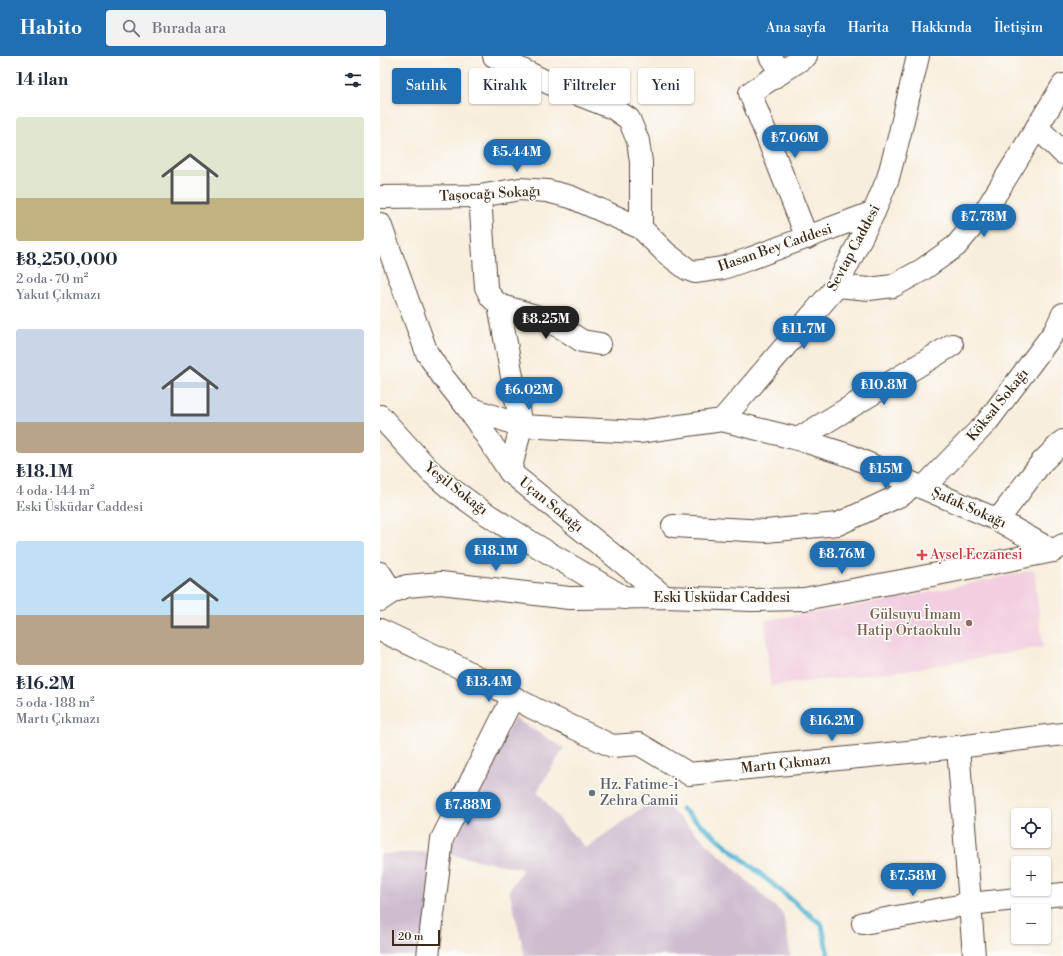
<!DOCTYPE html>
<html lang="tr">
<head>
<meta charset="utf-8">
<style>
	body { margin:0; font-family:"Libre Bodoni",serif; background:#f2f2f3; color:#1f2937; height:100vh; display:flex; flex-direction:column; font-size:15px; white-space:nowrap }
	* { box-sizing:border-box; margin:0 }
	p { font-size:13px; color:#747a83 }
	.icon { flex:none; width:22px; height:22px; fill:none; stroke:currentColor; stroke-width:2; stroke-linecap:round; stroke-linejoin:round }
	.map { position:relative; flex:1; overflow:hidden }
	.side { display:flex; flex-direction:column; background:#fff; width:380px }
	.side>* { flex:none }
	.banner { position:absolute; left:12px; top:12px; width:380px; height:36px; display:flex; gap:8px }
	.controls { position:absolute; left:631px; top:752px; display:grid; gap:8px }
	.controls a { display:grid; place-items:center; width:40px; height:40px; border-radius:4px; background:#fff; box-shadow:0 1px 3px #0004; font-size:20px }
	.scale { position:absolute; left:12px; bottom:10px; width:48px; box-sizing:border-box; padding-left:4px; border:2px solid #3b2a1e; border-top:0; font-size:11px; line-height:14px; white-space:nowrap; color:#3b2a1e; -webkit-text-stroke:3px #fdfcf7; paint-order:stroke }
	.price { position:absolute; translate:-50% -34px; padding:0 9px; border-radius:14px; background:#1f6fb2; color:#fff; font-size:13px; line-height:26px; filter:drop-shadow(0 1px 2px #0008) }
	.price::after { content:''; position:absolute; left:50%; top:24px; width:12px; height:9px; margin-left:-6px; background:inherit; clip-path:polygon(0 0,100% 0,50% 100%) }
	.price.current { background:#222; color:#fff }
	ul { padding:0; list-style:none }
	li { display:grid; align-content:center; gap:8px; height:212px; padding:0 16px }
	li span { display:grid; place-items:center; height:124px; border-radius:4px; color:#555 }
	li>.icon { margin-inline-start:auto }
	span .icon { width:72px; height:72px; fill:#fffc; stroke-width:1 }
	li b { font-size:17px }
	h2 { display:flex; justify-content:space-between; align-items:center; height:48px; padding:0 16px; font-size:17px }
	.pill { padding:0 14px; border-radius:4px; background:#fff; box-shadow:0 1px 3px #0004; font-size:14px; line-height:36px }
	.pill.current { background:#1f6fb2; color:#fff }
	header { display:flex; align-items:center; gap:24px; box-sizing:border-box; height:56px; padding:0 20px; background:#1f6fb2; color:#fff }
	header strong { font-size:19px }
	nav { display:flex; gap:22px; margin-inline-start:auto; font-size:14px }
	.search { width:280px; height:36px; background:#f2f2f3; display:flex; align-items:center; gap:10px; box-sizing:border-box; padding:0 14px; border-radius:4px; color:#747a83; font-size:15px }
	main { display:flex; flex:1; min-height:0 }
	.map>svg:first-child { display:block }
	.built { fill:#f2cfe0 }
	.industrial { fill:#cfbdcf }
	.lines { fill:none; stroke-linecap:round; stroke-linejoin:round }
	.stream { stroke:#56b6d5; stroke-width:5 }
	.minor-casing { stroke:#57473b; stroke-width:24 }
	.major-casing { stroke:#57473b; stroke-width:24 }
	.minor { stroke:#fff; stroke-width:22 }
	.major { stroke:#fff; stroke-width:22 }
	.health-dot { fill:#e0444e; stroke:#fdfcf7; stroke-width:1.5 }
	.education-dot { fill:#8d6e63; stroke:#fdfcf7; stroke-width:1.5 }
	.worship-dot { fill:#6b7280; stroke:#fdfcf7; stroke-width:1.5 }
	.labels { text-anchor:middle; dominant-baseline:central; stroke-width:3; stroke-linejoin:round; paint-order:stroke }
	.street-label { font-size:14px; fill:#3b2a1e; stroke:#fdfcf7 }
	.health-label { font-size:14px; fill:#be3a42; stroke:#fdfcf7; text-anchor:start }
	.education-label { font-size:14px; fill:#785e54; stroke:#fdfcf7; text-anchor:end }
	.worship-label { font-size:14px; fill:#5b616d; stroke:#fdfcf7; text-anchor:start }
</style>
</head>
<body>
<header>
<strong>Habito</strong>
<div class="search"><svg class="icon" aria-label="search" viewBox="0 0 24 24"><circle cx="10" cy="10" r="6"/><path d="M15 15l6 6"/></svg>Burada ara</div>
<nav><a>Ana sayfa</a><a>Harita</a><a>Hakkında</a><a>İletişim</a></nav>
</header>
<main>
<section class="side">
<h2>14 ilan<svg class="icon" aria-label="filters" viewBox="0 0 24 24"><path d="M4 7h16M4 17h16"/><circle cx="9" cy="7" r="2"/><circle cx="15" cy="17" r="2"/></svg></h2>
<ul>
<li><span style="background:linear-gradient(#dfe7d0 65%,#c2b280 0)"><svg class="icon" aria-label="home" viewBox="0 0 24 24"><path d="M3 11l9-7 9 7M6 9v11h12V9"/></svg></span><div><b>₺8,250,000</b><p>2 oda · 70 m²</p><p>Yakut Çıkmazı</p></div></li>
<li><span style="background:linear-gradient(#c9d6e8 75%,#b9a48a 0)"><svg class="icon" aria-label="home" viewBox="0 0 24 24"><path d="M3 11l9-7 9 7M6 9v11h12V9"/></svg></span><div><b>₺18.1M</b><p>4 oda · 144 m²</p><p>Eski Üsküdar Caddesi</p></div></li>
<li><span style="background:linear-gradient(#bfe0f5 60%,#b9a48a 0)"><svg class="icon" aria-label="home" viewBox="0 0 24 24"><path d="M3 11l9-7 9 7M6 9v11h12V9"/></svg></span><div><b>₺16.2M</b><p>5 oda · 188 m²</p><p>Martı Çıkmazı</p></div></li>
</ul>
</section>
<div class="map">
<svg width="683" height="900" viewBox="0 0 683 900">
	<rect width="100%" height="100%" fill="#fdfcf7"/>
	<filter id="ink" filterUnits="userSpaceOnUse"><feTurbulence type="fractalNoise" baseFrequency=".025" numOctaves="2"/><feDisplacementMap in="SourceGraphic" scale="8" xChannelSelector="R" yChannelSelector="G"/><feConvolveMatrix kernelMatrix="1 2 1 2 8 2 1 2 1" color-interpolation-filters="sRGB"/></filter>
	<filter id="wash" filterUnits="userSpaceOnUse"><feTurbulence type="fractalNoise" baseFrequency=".012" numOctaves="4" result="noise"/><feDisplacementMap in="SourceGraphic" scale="16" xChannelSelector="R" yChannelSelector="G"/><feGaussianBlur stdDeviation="0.9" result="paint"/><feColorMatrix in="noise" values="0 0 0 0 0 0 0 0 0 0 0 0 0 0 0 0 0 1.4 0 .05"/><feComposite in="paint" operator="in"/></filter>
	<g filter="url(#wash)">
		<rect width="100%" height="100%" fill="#f7eedd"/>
		<!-- built -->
		<path class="built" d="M654,514L663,591L529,614L390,630L385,564L513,544Z"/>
		<!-- industrial -->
		<path class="industrial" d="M134,662L184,692L157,735L185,770L206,792L277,741L403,858L411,900H145L129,834L143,813L71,799L57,900H0V798L45,796L70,799L72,789Z"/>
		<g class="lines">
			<!-- stream -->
			<path class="stream" d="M302,753L442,869L448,900"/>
		</g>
	</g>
	<g filter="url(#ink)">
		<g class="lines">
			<defs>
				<g id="minor">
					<path d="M114,0L169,27L233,52L249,63L258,85L261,106V172"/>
					<path d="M390,0L401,17"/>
					<path d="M426,0L370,37L427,182"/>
					<path d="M657,71L683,97"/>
					<path d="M100,140L106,231L111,241L119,249L141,370L259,376L342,364L457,230L494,156L508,122L519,81L538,0"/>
					<path d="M0,141L100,140L140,133L167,135L191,141L261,172L286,197L307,213L315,216L343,212L369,203L494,156"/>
					<path d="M0,168L47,297L63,321L87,351L141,370L130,416L285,541"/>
					<path d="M457,230L489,233L513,230L542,214L576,190L606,154L683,29"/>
					<path d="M119,249L159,261L182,272L202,285L220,288"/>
					<path d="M87,351L130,416"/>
					<path d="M0,360L50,415L70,432L102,455L157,490L245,542"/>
					<path d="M342,364L418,383L471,400L543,432L618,464L673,495"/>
					<path d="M418,383L572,289"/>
					<path d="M543,432L607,366L675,275L683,258"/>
					<path d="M618,464L661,407L683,385"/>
					<path d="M293,470L386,475L458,468L523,438L533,428"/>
					<path d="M0,517L12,536"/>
					<path d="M0,574L77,610L153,652L232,690L259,688L309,718L578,691L683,678"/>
					<path d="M578,691L594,900"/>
					<path d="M483,867L590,848L683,838"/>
					<path d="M48,900L62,783L133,641"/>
				</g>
				<path id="major" d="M0,544L12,536L27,530L61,527L189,542L285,541L372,544L424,543L532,523L673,495L683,489"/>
			</defs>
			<!-- minor casing -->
			<use href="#minor" class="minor-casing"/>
			<!-- major casing -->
			<use href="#major" class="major-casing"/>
			<!-- minor -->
			<use href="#minor" class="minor"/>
			<!-- major -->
			<use href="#major" class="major"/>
		</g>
	</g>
	<!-- markers -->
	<path class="health-dot" d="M540 493h4v4h4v4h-4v4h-4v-4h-4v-4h4z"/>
	<circle class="education-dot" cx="589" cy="567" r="4"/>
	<circle class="worship-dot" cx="212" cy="737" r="4"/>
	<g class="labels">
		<!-- street labels -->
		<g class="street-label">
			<text transform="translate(110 138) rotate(-3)">Taşocağı Sokağı</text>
			<text transform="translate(395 192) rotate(-19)">Hasan Bey Caddesi</text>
			<text transform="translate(474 192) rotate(-62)">Sevtap Caddesi</text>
			<text transform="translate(618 349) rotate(-51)">Köksal Sokağı</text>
			<text transform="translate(76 433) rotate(38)">Yeşil Sokağı</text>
			<text transform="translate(171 449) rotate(39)">Uçan Sokağı</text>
			<text transform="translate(589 452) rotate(24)">Şafak Sokağı</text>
			<text x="342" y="542">Eski Üsküdar Caddesi</text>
			<text transform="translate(406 708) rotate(-6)">Martı Çıkmazı</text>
		</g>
		<!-- health labels -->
		<g class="health-label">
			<text x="550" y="499">Aysel Eczanesi</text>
		</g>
		<!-- education labels -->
		<g class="education-label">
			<text x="581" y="559">Gülsuyu İmam<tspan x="581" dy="16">Hatip Ortaokulu</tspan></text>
		</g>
		<!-- worship labels -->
		<g class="worship-label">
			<text x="220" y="729">Hz. Fatime-i<tspan x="220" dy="16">Zehra Camii</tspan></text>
		</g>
	</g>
</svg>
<div class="controls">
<a><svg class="icon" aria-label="locate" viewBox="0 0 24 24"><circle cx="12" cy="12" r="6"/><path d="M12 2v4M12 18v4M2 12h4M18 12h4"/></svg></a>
<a>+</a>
<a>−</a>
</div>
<div class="scale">20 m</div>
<b class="price" style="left:415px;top:103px">₺7.06M</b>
<b class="price" style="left:137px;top:117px">₺5.44M</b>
<b class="price" style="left:604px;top:182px">₺7.78M</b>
<b class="price current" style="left:166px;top:284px">₺8.25M</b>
<b class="price" style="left:424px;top:294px">₺11.7M</b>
<b class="price" style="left:504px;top:350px">₺10.8M</b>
<b class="price" style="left:149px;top:355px">₺6.02M</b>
<b class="price" style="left:506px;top:434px">₺15M</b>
<b class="price" style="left:116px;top:516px">₺18.1M</b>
<b class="price" style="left:462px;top:519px">₺8.76M</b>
<b class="price" style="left:109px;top:647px">₺13.4M</b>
<b class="price" style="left:452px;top:686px">₺16.2M</b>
<b class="price" style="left:88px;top:770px">₺7.88M</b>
<b class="price" style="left:533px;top:841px">₺7.58M</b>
<div class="banner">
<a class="pill current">Satılık</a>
<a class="pill">Kiralık</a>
<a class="pill">Filtreler</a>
<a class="pill">Yeni</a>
</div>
</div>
</main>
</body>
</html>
